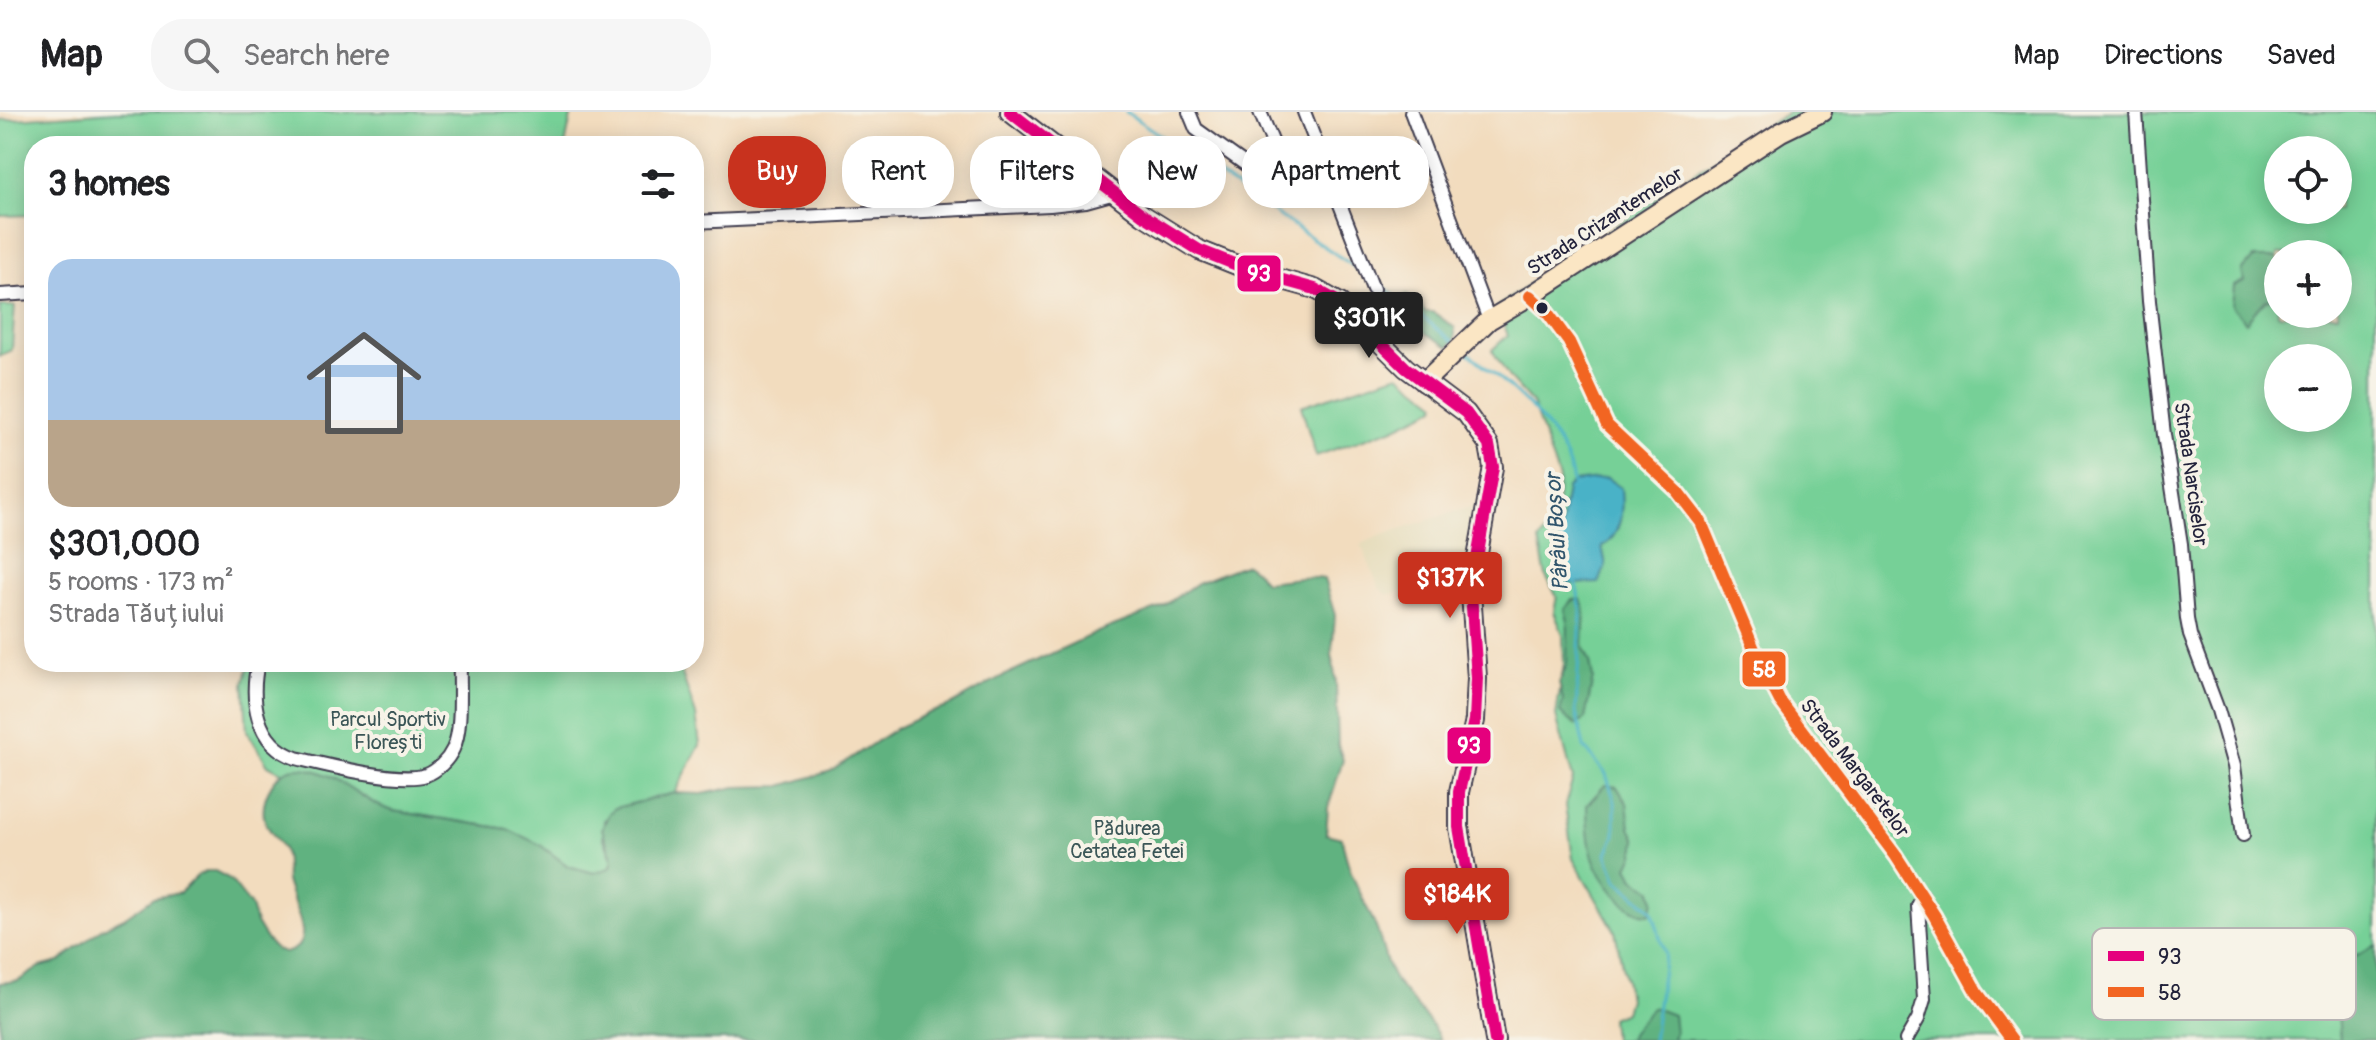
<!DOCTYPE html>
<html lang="en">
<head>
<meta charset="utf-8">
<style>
	body { margin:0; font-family:Pangolin,sans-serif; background:#f6f6f6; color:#202124; height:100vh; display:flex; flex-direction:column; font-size:30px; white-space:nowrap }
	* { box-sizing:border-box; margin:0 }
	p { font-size:26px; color:#757577 }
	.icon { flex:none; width:44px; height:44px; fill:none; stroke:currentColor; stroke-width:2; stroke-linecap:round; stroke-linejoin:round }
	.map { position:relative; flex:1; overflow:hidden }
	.drawer { position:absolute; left:24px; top:24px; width:680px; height:536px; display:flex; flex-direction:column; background:#fff; border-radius:32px; box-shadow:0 4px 20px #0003 }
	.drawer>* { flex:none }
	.banner { position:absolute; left:728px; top:24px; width:760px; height:72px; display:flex; gap:16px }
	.fabs { position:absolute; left:2264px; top:24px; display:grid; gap:16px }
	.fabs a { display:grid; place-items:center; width:88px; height:88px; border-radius:50%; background:#fff; box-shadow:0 4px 20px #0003; font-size:40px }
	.price { position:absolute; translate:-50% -68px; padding:0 18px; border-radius:8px; background:#c8321e; color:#fff; font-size:26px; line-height:52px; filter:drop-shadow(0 2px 4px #0008) }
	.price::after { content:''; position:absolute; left:50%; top:48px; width:24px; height:18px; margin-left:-12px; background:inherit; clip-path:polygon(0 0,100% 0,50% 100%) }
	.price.selected { background:#222; color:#fff }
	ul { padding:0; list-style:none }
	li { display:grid; align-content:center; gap:16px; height:424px; padding:0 24px }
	li span { display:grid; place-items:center; height:248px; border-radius:24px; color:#555 }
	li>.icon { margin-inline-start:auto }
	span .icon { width:144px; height:144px; fill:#fffc; stroke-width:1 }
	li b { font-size:34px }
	h2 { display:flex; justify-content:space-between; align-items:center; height:96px; padding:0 24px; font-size:34px }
	.pill { padding:0 28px; border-radius:32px; background:#fff; box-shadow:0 4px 20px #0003; font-size:28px; line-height:72px }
	.pill.selected { background:#c8321e; color:#fff }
	header { display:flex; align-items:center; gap:48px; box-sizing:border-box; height:112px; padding:0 40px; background:#fff; border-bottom:2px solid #e0e0e0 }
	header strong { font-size:38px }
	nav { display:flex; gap:44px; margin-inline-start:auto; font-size:28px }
	.search { width:560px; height:72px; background:#f6f6f6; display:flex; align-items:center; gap:20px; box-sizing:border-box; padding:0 28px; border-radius:32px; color:#757577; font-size:30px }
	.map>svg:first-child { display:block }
	.built { fill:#e5dbba }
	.green { fill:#76d097; stroke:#4c7969; stroke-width:2; fill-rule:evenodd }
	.forest { fill:#60b280; stroke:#416a5e; stroke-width:2 }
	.water { fill:#49b2c7; stroke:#366a81; stroke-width:2 }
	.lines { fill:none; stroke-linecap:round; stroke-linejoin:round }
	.stream { stroke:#49b2c7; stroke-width:3 }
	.street-casing { stroke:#413e4f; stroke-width:16 }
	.secondary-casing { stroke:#413e4f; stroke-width:22 }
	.street { stroke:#fff; stroke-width:12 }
	.secondary { stroke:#fbe6c4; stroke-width:18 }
	.bus-1-casing { stroke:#f7f3e8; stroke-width:18 }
	.bus-2-casing { stroke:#f7f3e8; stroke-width:18 }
	.bus-1 { stroke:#e5007d; stroke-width:12 }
	.bus-2 { stroke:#f26522; stroke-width:12 }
	.bus-dot { fill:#22223b; stroke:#f7f3e8; stroke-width:3 }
	.labels { text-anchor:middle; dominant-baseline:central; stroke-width:8; stroke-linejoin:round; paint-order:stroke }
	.street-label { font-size:20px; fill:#22223b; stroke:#f7f3e8 }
	.park-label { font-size:20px; fill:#3b5657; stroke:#f7f3e8 }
	.water-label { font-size:22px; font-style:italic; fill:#30546c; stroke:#f7f3e8 }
	.key { fill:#f7f3e8; stroke:#b7b4b4; stroke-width:2 }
	.key-label { font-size:22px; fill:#22223b }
	.line-badge { stroke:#f7f3e8; stroke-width:3 }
	.badge-label { font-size:22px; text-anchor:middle; font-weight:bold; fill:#fff }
</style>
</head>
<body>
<header>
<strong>Map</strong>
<div class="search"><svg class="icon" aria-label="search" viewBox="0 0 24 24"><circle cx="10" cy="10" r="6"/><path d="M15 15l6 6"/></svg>Search here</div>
<nav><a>Map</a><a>Directions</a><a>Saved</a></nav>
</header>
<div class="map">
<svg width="2376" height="928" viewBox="0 0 2376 928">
	<rect width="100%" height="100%" fill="#f7f3e8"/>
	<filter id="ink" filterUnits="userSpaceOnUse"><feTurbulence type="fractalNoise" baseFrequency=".0125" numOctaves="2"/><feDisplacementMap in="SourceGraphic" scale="16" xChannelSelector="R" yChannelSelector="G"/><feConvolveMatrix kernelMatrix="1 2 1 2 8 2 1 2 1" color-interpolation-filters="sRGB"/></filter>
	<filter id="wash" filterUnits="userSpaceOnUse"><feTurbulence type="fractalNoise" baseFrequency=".006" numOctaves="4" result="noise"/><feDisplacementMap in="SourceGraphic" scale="32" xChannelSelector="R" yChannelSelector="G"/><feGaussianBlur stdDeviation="1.8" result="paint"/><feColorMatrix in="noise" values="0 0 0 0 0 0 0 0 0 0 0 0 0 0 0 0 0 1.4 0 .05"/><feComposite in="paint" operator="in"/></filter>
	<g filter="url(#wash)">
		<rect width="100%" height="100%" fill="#f2dcbe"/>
		<!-- built -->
		<path class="built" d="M1480,392L1470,459L1387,483L1379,476L1361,432L1387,421Z"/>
		<!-- green -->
		<g class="green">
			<path d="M116,0H572L565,34H34V103L0,104V8Z"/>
			<path d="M1789,0H2376V833L2353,845L2345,869L2337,882L2340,928H1613L1611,906L1625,900L1629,887L1615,819L1573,747L1565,693L1573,667L1556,604L1564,551L1563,522L1554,500L1557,484L1546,465L1539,429L1557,400L1559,367L1532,291L1510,267L1492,238L1508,223L1497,195L1667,78ZM2278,38H2338V98H2278ZM2278,142H2338V202H2278ZM2278,246H2338V306H2278Z"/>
			<path d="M0,194H15L12,238L0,244Z"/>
			<path d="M1399,262L1437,291L1435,296L1394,316L1316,344L1301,294Z"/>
			<path d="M250,550H678L696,603L700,633L675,681L649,687L604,708L603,725L613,748L610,756L594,761L568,754L539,733L507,717L393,699L376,693L364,684L281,660L268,653L247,619L244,571Z"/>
		</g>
		<!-- forest -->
		<g class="forest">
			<path d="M2253,146H2278V184L2265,188L2246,210L2232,194L2234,174L2244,169L2242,159Z"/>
			<path d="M1406,183L1420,191L1424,200H1433L1455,216V226L1449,235L1403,208L1394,198L1397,187Z"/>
			<path d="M1246,452L1257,460L1264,470C1285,469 1303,463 1324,467L1335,503L1332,543L1336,570L1338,633L1343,648L1328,696L1326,722L1342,726C1347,761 1365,788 1378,820C1383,836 1386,854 1395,868C1408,887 1433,909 1440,928H0V871L18,869L40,855L59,850L101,817L124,806L153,786L180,781L198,763L206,759H215L230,767L251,794L256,811L265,826L276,838L284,841C322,834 289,788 286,768C285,757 288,747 283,737C278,726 266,718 264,705C261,685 276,655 299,656C336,657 359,689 393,699L507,717L539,732L568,754L594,761L610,756L613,748L602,717L609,701L615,696L675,681L702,682L736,675L781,674L831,659L897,616L929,601L947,595L1001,565L1098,520L1162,495L1197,471Z"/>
			<path d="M1581,487L1585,498L1583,534L1590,550L1593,566L1585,607L1576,613L1560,601L1563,588L1559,571L1567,552L1568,510L1565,497L1573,488Z"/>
			<path d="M1605,673L1617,675L1627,691L1630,716L1636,728L1634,743L1628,755L1634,766L1652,778L1654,789L1650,802C1626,803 1600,766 1593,745C1588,730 1587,710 1587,693Z"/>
			<path d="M2376,833V928H2340L2337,882L2345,869L2353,845Z"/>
			<path d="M1652,895L1673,903L1675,920L1671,928H1628C1634,913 1644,908 1652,895Z"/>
		</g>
		<!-- water -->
		<path class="water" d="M1607,366L1621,376C1623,398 1622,423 1602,435L1606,453L1599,471L1568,472L1556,446L1567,376L1574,370Z"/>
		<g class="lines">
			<!-- stream -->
			<g class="stream">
				<path d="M1126,0L1362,160"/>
				<path d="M1375,168L1454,230"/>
				<path d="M1466,239C1506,271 1569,320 1573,373"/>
				<path d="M1576,469L1581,499L1576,600L1584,635L1606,662L1615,690V723L1607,742L1617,768L1652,798L1665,842L1653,928"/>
			</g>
		</g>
	</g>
	<g filter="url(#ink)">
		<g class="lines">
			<defs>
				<g id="street">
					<path d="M1189,0L1196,17L1274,73L1289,70L1260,0"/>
					<path d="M1304,0L1373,177"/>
					<path d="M1411,0L1489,208"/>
					<path d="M2136,0L2149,189L2164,323L2181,432L2187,507L2190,523L2218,598L2234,654L2243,723"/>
					<path d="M694,110L1050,93L1086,89L1115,81"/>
					<path d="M0,183L34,181"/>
					<path d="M1530,184L1547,200L1569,230L1607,313L1677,379L1701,410L1756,542L1780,589L1896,744L1934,803L1976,879L2012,928"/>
					<path d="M258,550C250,587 255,632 296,646C325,653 400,672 426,663C437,659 448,648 453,637C463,617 459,574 460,550"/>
					<path d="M1906,928L1918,907L1924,887L1918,794L1923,784"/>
				</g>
				<g id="secondary">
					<path d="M1010,0L1143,103L1199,138L1254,160L1315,177L1340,191L1406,256L1466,301L1489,333L1493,355L1471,481L1477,566L1475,608L1459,680V715L1495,928"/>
					<path d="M1424,270L1489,208L1530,184L1781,20L1822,0"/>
				</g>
			</defs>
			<!-- street casing -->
			<use href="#street" class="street-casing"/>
			<!-- secondary casing -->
			<use href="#secondary" class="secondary-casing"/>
			<!-- street -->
			<use href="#street" class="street"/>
			<!-- secondary -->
			<use href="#secondary" class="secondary"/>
			<defs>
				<path id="bus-1" d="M1010,0L1143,103L1199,138L1254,160L1315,177L1340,191L1406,256L1466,301L1489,333L1493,355L1471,481L1477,566L1475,608L1459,680V715L1495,928"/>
				<path id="bus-2" d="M1530,184L1547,200L1569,230L1607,313L1677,379L1701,410L1756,542L1780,589L1896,744L1934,803L1976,879L2012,928"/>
			</defs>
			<!-- bus-1 casing -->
			<use href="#bus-1" class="bus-1-casing"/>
			<!-- bus-2 casing -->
			<use href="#bus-2" class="bus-2-casing"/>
			<!-- bus-1 -->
			<use href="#bus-1" class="bus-1"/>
			<!-- bus-2 -->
			<use href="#bus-2" class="bus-2"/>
		</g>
	</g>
	<!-- markers -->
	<circle class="bus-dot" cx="1542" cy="196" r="7"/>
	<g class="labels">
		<!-- street labels -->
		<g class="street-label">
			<text transform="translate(1605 109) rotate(-33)">Strada Crizantemelor</text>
			<text transform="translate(2191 362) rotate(82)">Strada Narciselor</text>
			<text transform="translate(1855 656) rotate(53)">Strada Margaretelor</text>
		</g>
		<!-- park labels -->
		<g class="park-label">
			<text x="388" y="607">Parcul Sportiv<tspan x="388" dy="23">Florești</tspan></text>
			<text x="1127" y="716">Pădurea<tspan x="1127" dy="23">Cetatea Fetei</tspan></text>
		</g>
		<!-- water labels -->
		<g class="water-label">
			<text transform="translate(1557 420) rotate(-94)">Pârâul Boșor</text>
		</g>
	</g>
	<!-- legend -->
	<rect x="2092" y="816" width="264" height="92" rx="12" class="key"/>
	<rect x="2108" y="839" width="36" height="10" fill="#e5007d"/>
	<rect x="2108" y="875" width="36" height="10" fill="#f26522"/>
	<g class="key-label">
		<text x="2158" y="852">93</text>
		<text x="2158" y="888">58</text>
	</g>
	<g class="line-badge">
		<rect x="1236" y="142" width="46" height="39" rx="8" fill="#e5007d"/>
		<rect x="1741" y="538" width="46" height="38" rx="8" fill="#f26522"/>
		<rect x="1446" y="614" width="46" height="39" rx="8" fill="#e5007d"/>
	</g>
	<g class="badge-label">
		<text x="1259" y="169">93</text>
		<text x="1764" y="565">58</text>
		<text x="1469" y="641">93</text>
	</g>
</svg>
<div class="fabs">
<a><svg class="icon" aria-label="locate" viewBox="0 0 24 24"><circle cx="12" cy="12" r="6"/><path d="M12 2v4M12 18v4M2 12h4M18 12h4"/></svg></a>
<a>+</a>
<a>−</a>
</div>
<b class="price selected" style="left:1369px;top:248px">$301K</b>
<b class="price" style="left:1450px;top:508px">$137K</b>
<b class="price" style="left:1457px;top:824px">$184K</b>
<div class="banner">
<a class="pill selected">Buy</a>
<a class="pill">Rent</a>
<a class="pill">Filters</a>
<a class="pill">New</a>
<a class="pill">Apartment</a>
</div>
<section class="drawer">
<h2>3 homes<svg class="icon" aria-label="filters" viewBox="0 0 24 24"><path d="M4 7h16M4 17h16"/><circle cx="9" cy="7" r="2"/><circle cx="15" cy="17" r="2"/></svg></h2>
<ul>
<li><span style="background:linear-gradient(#a9c7e8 65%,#b9a48a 0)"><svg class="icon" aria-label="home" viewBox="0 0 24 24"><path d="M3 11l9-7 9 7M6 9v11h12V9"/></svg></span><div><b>$301,000</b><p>5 rooms · 173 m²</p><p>Strada Tăuțiului</p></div></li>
</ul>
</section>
</div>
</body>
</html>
